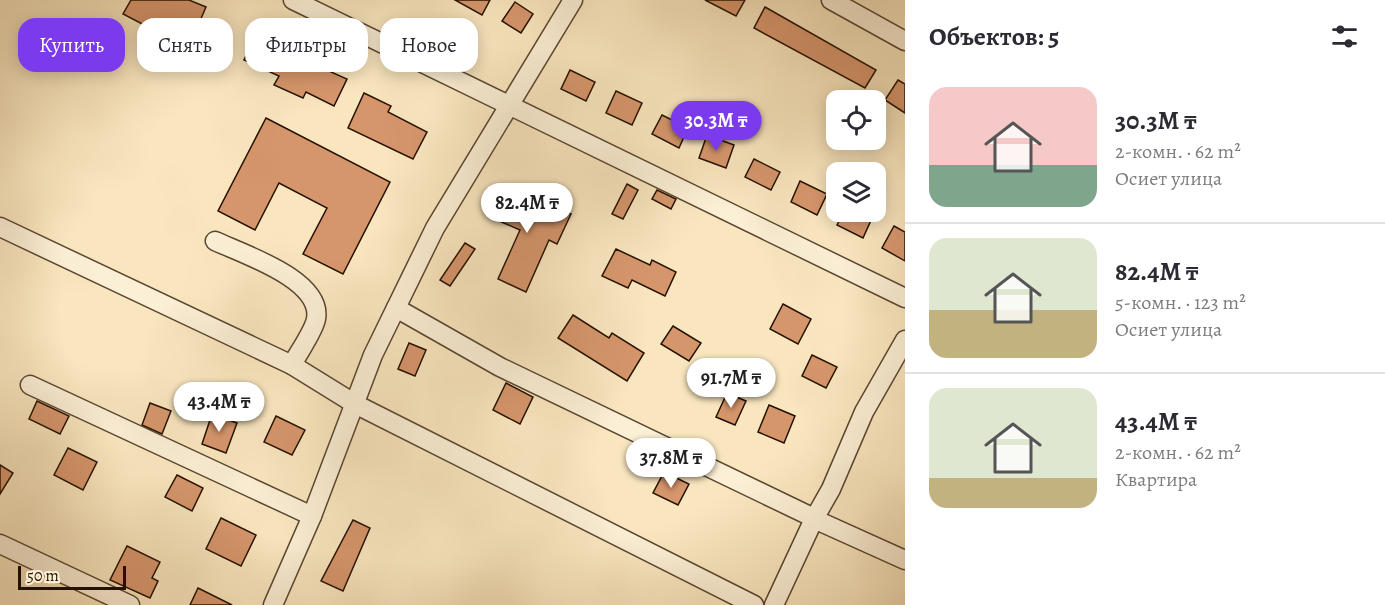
<!DOCTYPE html>
<html lang="ru">
<head>
<meta charset="utf-8">
<style>
	body { margin:0; font-family:Alegreya,serif; background:#f2f2f3; color:#2b2b33; height:100vh; display:flex; flex-direction:column; font-size:22px; white-space:nowrap }
	* { box-sizing:border-box; margin:0 }
	p { font-size:20px; color:#7c7c81 }
	.icon { flex:none; width:33px; height:33px; fill:none; stroke:currentColor; stroke-width:2; stroke-linecap:round; stroke-linejoin:round }
	.map { position:relative; flex:1; overflow:hidden }
	.panel { display:flex; flex-direction:column; background:#fff; width:480px }
	.panel>* { flex:none }
	.banner { position:absolute; left:18px; top:18px; width:570px; height:54px; display:flex; gap:12px }
	.tools { position:absolute; left:826px; top:90px; display:grid; gap:12px }
	.tools a { display:grid; place-items:center; width:60px; height:60px; border-radius:12px; background:#fff; box-shadow:0 3px 15px #0003; font-size:30px }
	.scale { position:absolute; left:18px; bottom:15px; width:108px; box-sizing:border-box; padding-left:6px; border:3px solid #251100; border-top:0; font-size:16px; line-height:21px; white-space:nowrap; color:#251100; -webkit-text-stroke:4px #fbefd5; paint-order:stroke }
	.price { position:absolute; translate:-50% -51px; padding:0 14px; border-radius:21px; background:#fff; color:#222; font-size:20px; line-height:39px; filter:drop-shadow(0 2px 3px #0008) }
	.price::after { content:''; position:absolute; left:50%; top:36px; width:18px; height:14px; margin-left:-9px; background:inherit; clip-path:polygon(0 0,100% 0,50% 100%) }
	.price.selected { background:#7c3aed; color:#fff }
	ul { padding:0; list-style:none }
	li { display:flex; align-items:center; gap:18px; height:150px; padding:0 24px }
	li+li { border-top:2px solid #e1e1e2 }
	li span { display:grid; place-items:center; flex:none; width:168px; height:120px; border-radius:18px; color:#555 }
	li>.icon { margin-inline-start:auto }
	span .icon { width:72px; height:72px; fill:#fffc; stroke-width:1 }
	li b { font-size:26px }
	h2 { display:flex; justify-content:space-between; align-items:center; height:72px; padding:0 24px; font-size:26px }
	.pill { padding:0 21px; border-radius:18px; background:#fff; box-shadow:0 3px 15px #0003; font-size:21px; line-height:54px }
	.pill.selected { background:#7c3aed; color:#fff }
	main { display:flex; flex:1; min-height:0 }
	.map>svg:first-child { display:block }
	.building { fill:#d6966c; stroke:#251100; stroke-width:1.5 }
	.lines { fill:none; stroke-linecap:round; stroke-linejoin:round }
	.minor-casing { stroke:#5a4630; stroke-width:21 }
	.minor { stroke:#fbefd5; stroke-width:18 }
</style>
</head>
<body>
<main>
<div class="map">
<svg width="905" height="605" viewBox="0 0 905 605">
	<rect width="100%" height="100%" fill="#f9e6bf"/>
	<filter id="stains"><feTurbulence type="fractalNoise" baseFrequency=".00333" numOctaves="4"/><feColorMatrix values="0 0 0 0 .2 0 0 0 0 .09 0 0 0 0 .02 0 0 0 .5 -.17"/></filter>
	<radialGradient id="worn" r=".72"><stop offset=".6" stop-color="#630" stop-opacity="0"/><stop offset="1" stop-color="#630" stop-opacity=".3"/></radialGradient>
	<!-- building -->
	<g class="building">
		<path d="M131,0H189L206,7L193,37L153,19L148,27L123,14Z"/>
		<path d="M455,0H490L482,15Z"/>
		<path d="M705,0H745L736,16Z"/>
		<path d="M515,2L533,14L521,33L502,21Z"/>
		<path d="M765,7L876,70L865,88L754,28Z"/>
		<path d="M257,33L284,46L282,50L347,79L334,106L306,92L303,98L274,85L279,76L244,60Z"/>
		<path d="M570,70L595,82L586,101L561,89Z"/>
		<path d="M898,80L905,84V113L885,100Z"/>
		<path d="M616,91L642,103L632,125L606,113Z"/>
		<path d="M364,93L391,106L388,112L427,132L413,159L348,128Z"/>
		<path d="M662,115L688,128L679,148L652,134Z"/>
		<path d="M266,118L390,182L343,274L303,254L327,208L279,183L255,230L218,211Z"/>
		<path d="M707,135L734,145L726,168L699,158Z"/>
		<path d="M754,159L780,172L771,190L745,177Z"/>
		<path d="M800,181L827,194L817,215L791,202Z"/>
		<path d="M627,184L638,190L623,219L612,214Z"/>
		<path d="M503,186L571,214L557,244L549,240L526,292L498,279L520,230L490,217Z"/>
		<path d="M657,190L676,199L671,209L652,199Z"/>
		<path d="M844,212H859L872,218L863,238L837,225Z"/>
		<path d="M894,226L905,232V261L882,248Z"/>
		<path d="M465,243L475,249L450,286L440,280Z"/>
		<path d="M616,249L650,265L652,260L676,272L665,296L632,280L628,288L602,276Z"/>
		<path d="M783,304L811,319L798,344L770,329Z"/>
		<path d="M573,315L609,338L612,333L644,353L627,381L558,338Z"/>
		<path d="M673,326L701,343L689,361L661,344Z"/>
		<path d="M409,343L426,350L415,376L398,369Z"/>
		<path d="M812,355L837,367L826,388L802,376Z"/>
		<path d="M506,383L533,397L520,424L493,410Z"/>
		<path d="M727,393L746,401L735,425L716,417Z"/>
		<path d="M37,401L69,416L60,434L29,419Z"/>
		<path d="M150,403L171,411L162,434L142,425Z"/>
		<path d="M769,405L795,416L784,443L758,432Z"/>
		<path d="M212,414L237,423L226,453L202,444Z"/>
		<path d="M276,416L305,430L292,455L264,442Z"/>
		<path d="M68,448L97,462L83,490L54,475Z"/>
		<path d="M0,465L13,473L0,494Z"/>
		<path d="M664,472L689,484L678,505L653,493Z"/>
		<path d="M177,475L203,488L192,511L165,497Z"/>
		<path d="M221,518L256,535L241,566L206,549Z"/>
		<path d="M353,520L370,528L343,591L321,581Z"/>
		<path d="M127,546L160,562L152,578L158,581L150,598L110,580Z"/>
		<path d="M198,588L232,605H190Z"/>
	</g>
	<g class="lines">
		<defs>
			<g id="minor">
				<path d="M293,0L905,298"/>
				<path d="M831,0L905,41"/>
				<path d="M0,227L292,365L355,404L754,605"/>
				<path d="M215,241C243,254 323,280 316,319C314,331 298,353 292,365"/>
				<path d="M396,308L500,367L814,518"/>
				<path d="M30,385L312,516"/>
				<path d="M814,519L905,560"/>
				<path d="M0,544L130,605"/>
				<path d="M273,605L312,516L373,355L435,228L573,0"/>
				<path d="M774,605L814,519L831,489L864,412L905,340"/>
			</g>
		</defs>
		<!-- minor casing -->
		<use href="#minor" class="minor-casing"/>
		<!-- minor -->
		<use href="#minor" class="minor"/>
	</g>
	<rect width="100%" height="100%" filter="url(#stains)"/>
	<rect width="100%" height="100%" fill="url(#worn)"/>
</svg>
<div class="tools">
<a><svg class="icon" aria-label="locate" viewBox="0 0 24 24"><circle cx="12" cy="12" r="6"/><path d="M12 2v4M12 18v4M2 12h4M18 12h4"/></svg></a>
<a><svg class="icon" aria-label="layers" viewBox="0 0 24 24"><path d="M12 4l9 5-9 5-9-5zM3 14l9 5 9-5"/></svg></a>
</div>
<div class="scale">50 m</div>
<b class="price selected" style="left:716px;top:152px">30.3M ₸</b>
<b class="price" style="left:527px;top:234px">82.4M ₸</b>
<b class="price" style="left:731px;top:409px">91.7M ₸</b>
<b class="price" style="left:219px;top:433px">43.4M ₸</b>
<b class="price" style="left:671px;top:489px">37.8M ₸</b>
<div class="banner">
<a class="pill selected">Купить</a>
<a class="pill">Снять</a>
<a class="pill">Фильтры</a>
<a class="pill">Новое</a>
</div>
</div>
<section class="panel">
<h2>Объектов: 5<svg class="icon" aria-label="filters" viewBox="0 0 24 24"><path d="M4 7h16M4 17h16"/><circle cx="9" cy="7" r="2"/><circle cx="15" cy="17" r="2"/></svg></h2>
<ul>
<li><span style="background:linear-gradient(#f6c9c9 65%,#7fa58c 0)"><svg class="icon" aria-label="home" viewBox="0 0 24 24"><path d="M3 11l9-7 9 7M6 9v11h12V9"/></svg></span><div><b>30.3M ₸</b><p>2-комн. · 62 m²</p><p>Осиет улица</p></div></li>
<li><span style="background:linear-gradient(#dfe7d0 60%,#c2b280 0)"><svg class="icon" aria-label="home" viewBox="0 0 24 24"><path d="M3 11l9-7 9 7M6 9v11h12V9"/></svg></span><div><b>82.4M ₸</b><p>5-комн. · 123 m²</p><p>Осиет улица</p></div></li>
<li><span style="background:linear-gradient(#dfe7d0 75%,#c2b280 0)"><svg class="icon" aria-label="home" viewBox="0 0 24 24"><path d="M3 11l9-7 9 7M6 9v11h12V9"/></svg></span><div><b>43.4M ₸</b><p>2-комн. · 62 m²</p><p>Квартира</p></div></li>
</ul>
</section>
</main>
</body>
</html>
